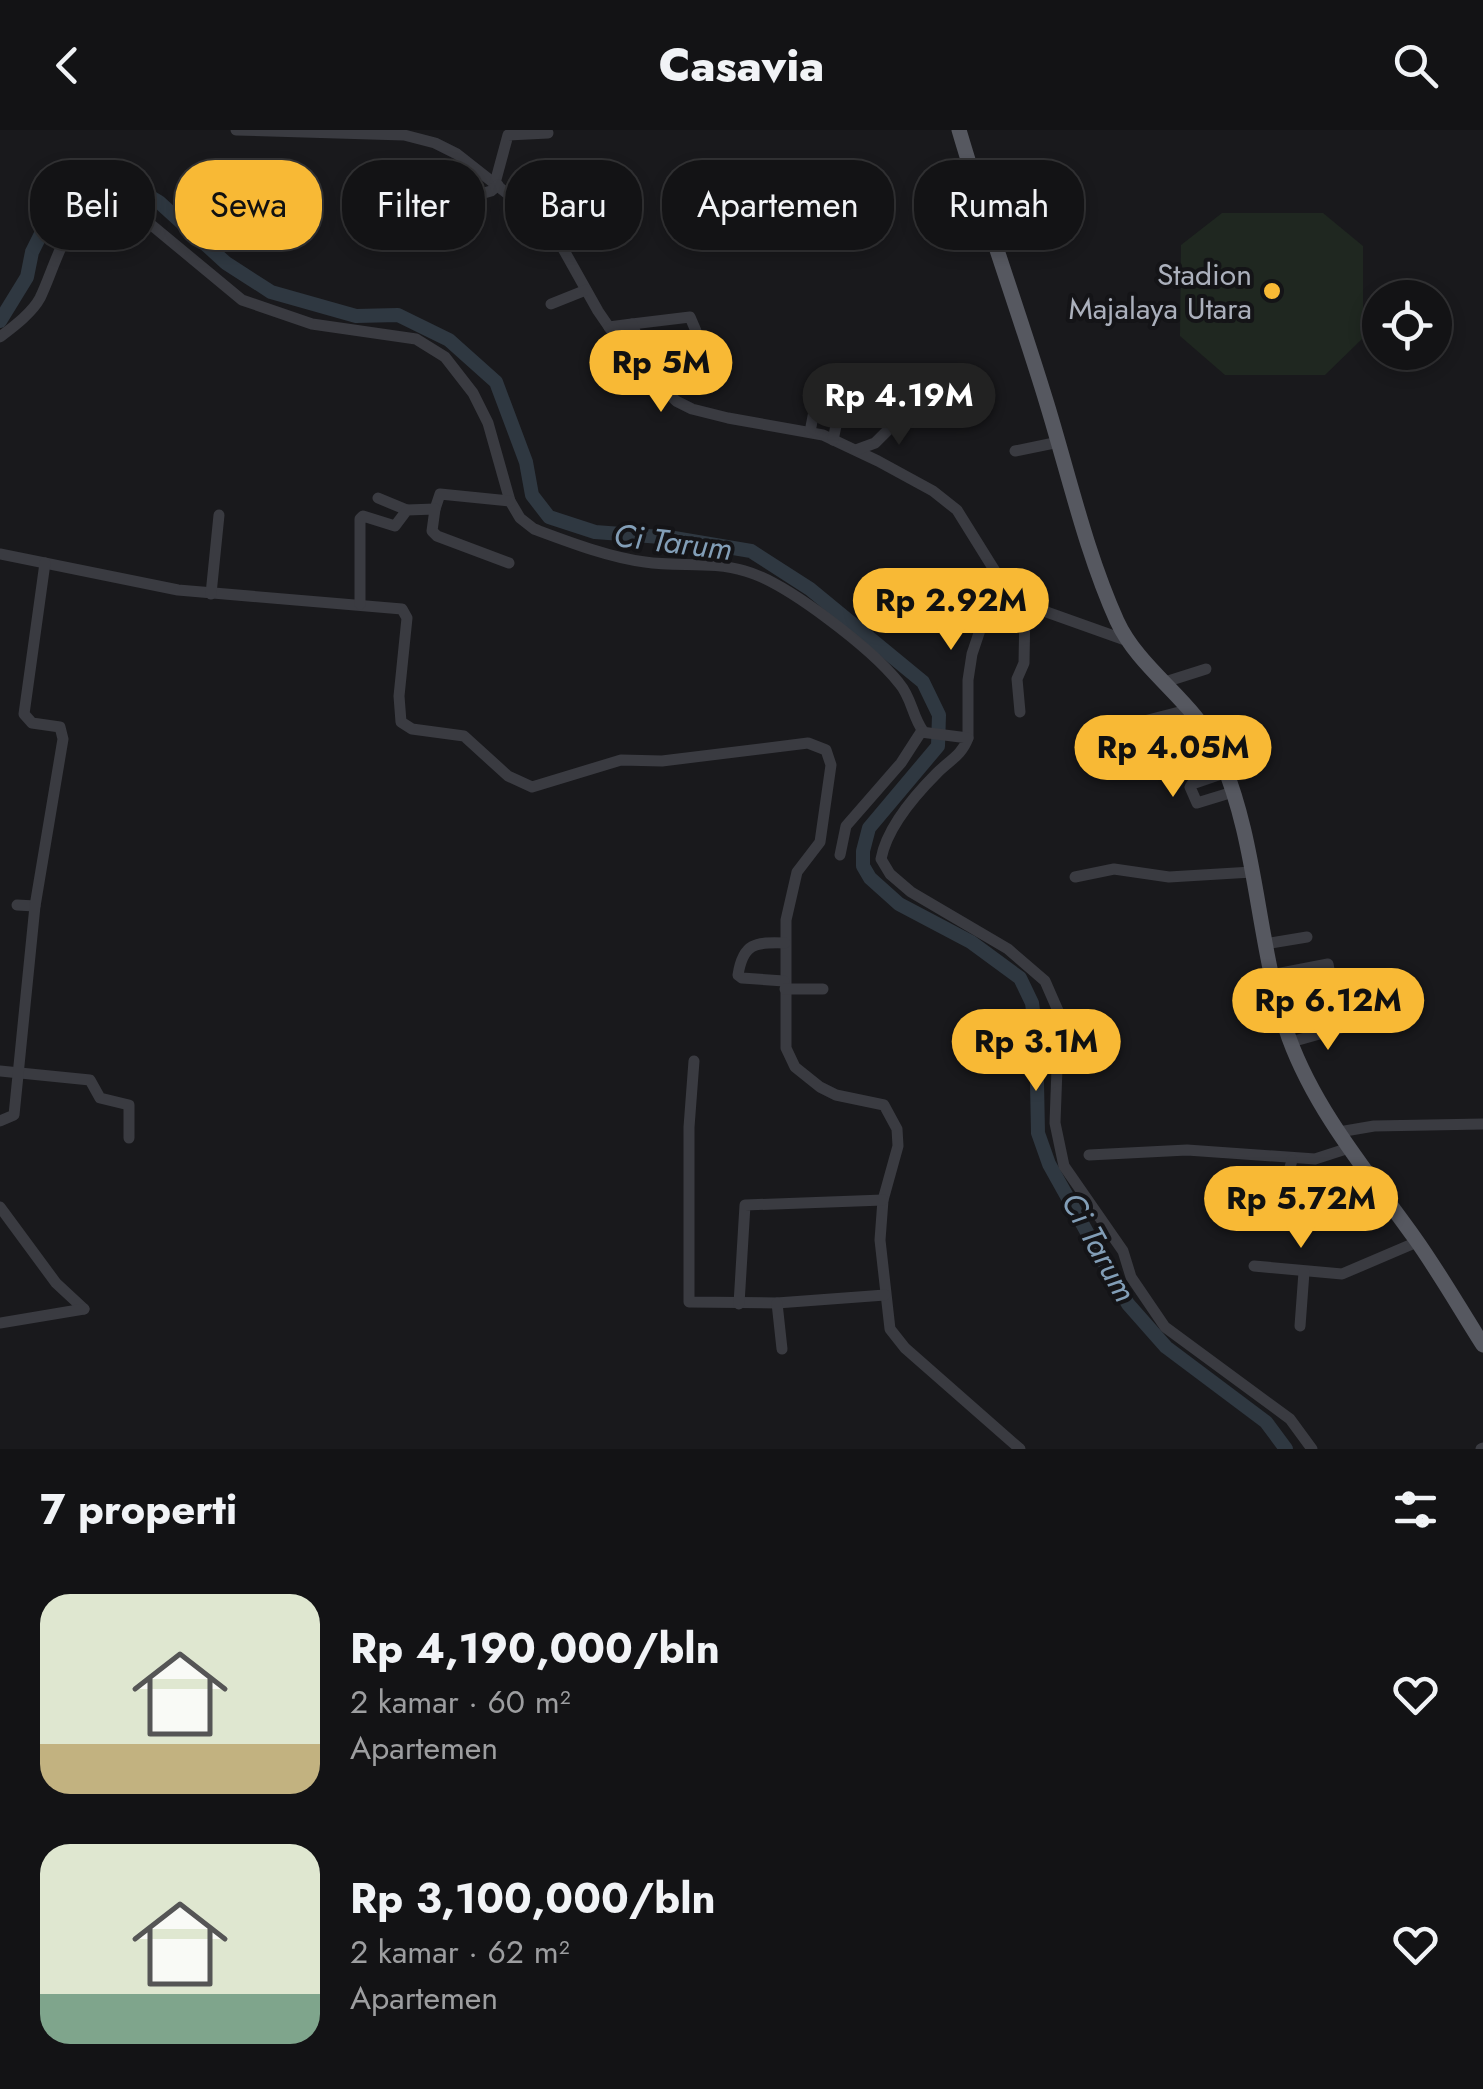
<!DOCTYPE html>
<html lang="id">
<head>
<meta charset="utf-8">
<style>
	body { margin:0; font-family:Jost,sans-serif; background:#1c1c1e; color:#f1f3f6; height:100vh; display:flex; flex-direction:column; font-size:38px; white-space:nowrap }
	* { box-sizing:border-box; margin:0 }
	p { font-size:32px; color:#9d9ea0 }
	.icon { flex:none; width:55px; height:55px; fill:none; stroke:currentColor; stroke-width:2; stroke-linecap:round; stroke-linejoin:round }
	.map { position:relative; height:1319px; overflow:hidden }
	.drawer { display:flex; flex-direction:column; background:#131315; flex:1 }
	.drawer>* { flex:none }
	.hud { position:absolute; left:30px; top:30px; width:1425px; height:90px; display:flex; gap:20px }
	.fabs { position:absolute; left:1362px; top:150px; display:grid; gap:20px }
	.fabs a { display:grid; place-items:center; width:90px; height:90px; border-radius:50%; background:#131315; box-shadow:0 5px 15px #0003,0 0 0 2px #323234; font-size:50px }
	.price { position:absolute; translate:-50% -85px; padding:0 22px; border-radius:35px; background:#f8b935; color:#111; font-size:32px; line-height:65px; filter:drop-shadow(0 2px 5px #0008) }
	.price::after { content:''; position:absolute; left:50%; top:60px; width:30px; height:22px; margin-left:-15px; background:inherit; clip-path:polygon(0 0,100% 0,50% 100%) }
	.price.selected { background:#222; color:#fff }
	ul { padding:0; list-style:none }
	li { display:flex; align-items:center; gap:30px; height:250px; padding:0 40px }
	li span { display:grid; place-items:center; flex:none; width:280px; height:200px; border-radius:30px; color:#555 }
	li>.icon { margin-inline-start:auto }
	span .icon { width:120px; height:120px; fill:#fffc; stroke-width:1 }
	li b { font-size:42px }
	h2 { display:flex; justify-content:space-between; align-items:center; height:120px; padding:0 40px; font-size:42px }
	.tag { padding:0 35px; border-radius:40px; background:#131315; box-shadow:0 5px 15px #0003,0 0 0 2px #323234; font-size:35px; line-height:90px }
	.tag.selected { background:#f8b935; color:#111 }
	header { display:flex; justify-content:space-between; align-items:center; height:130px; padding:0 40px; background:#131315; font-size:45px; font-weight:800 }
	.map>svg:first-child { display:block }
	.green { fill:#1f2720 }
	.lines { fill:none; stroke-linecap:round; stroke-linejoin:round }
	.river { stroke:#2f3841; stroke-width:14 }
	.minor { stroke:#3a3b41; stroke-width:11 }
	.major { stroke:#565860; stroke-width:15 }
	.poi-dot { fill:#f8b935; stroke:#141417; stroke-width:4 }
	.labels { text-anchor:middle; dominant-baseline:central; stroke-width:8; stroke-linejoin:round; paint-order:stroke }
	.poi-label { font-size:30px; fill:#abb0bc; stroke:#141417; text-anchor:end }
	.water-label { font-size:32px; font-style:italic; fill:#829eb7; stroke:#141417 }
</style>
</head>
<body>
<header><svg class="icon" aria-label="back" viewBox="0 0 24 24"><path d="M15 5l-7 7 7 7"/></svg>Casavia<svg class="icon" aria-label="search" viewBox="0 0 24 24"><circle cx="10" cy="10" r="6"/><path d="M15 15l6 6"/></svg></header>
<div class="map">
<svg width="1483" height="1319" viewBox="0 0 1483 1319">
	<rect width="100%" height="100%" fill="#19191c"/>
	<!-- green -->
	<path class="green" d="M1222,83H1323L1363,116V208L1325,245H1225L1180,206L1181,115Z"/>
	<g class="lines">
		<!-- river -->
		<path class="river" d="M0,191L27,147L32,122L51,84L97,53H127L159,72L226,133L271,162L356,186L398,185L449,210L496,252L526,332L532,365L549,387L595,402L674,408L751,421L810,459L923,552L939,585L938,616L869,698L863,721V736L870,748L899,774L971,812L1020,848L1032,873L1036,902L1038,1003L1049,1034L1098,1122L1128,1174L1166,1217L1266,1292L1286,1319"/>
		<!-- minor -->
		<g class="minor">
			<path d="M236,0L404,5L435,13L457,24L552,99L598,181L622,216L676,271L692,279L728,288L823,305L878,331L933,361L957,380L1013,470L1128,511"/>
			<path d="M495,53L508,5L548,3"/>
			<path d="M470,67L491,61L498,55"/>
			<path d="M551,174L586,160"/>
			<path d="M632,194L690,187L696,201"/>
			<path d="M609,197L632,194L637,206L622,216"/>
			<path d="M0,207C13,197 32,183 40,168C60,127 72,51 137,83L242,170L312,194L416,209L445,227L473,263L488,293L510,371L520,388L534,399C569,412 608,427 645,432C678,437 713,431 745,441C786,452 872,519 899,553C912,568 912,586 923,601"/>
			<path d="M810,302L818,260"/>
			<path d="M833,310L842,267"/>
			<path d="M856,320L875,313L889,299L886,286"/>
			<path d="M1015,321L1059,312"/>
			<path d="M378,368L407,380"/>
			<path d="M435,379L440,364L510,371"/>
			<path d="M0,424L178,460L402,479L407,488L399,566L401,592L412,599L464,606L508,646L532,657L621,630L662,631L808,613L826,620L831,635L820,712L797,742L786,790V918L795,937L820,957L836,965L884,975L897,999L898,1016L883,1070L880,1110L890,1199L905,1218L1020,1319"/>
			<path d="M211,464L219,385"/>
			<path d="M360,474V389L363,386L395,396L407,380L435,379L432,401L437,406L509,433"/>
			<path d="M1165,552L1206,539"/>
			<path d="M1020,582L1017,549L1024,533L1025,477"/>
			<path d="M1162,588L1172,609L1204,598"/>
			<path d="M1121,597L1187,580"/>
			<path d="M968,608V550L972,524L980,500L997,483L1005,461"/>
			<path d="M1227,642L1192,654L1190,657L1197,673L1233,662"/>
			<path d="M840,725L846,696L901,633L921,602L968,608C962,625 950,630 937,643C915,665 887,697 881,729L890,744L911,762L1008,819L1045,851L1059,883L1055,993L1064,1036L1123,1121L1131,1147L1165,1197L1290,1289L1312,1319"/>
			<path d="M1075,747L1114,739L1169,747L1252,742"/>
			<path d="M17,775L35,776"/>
			<path d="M1265,814L1307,807"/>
			<path d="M1271,845L1328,834L1332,855"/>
			<path d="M784,851L742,848L738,845C743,813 755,812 785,813"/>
			<path d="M785,859H823"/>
			<path d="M1291,912L1355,894"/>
			<path d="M694,931L689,997V1172L777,1173L885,1165"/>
			<path d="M0,941L90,950L100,968L129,975V1008"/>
			<path d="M0,991L14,985L35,776L63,609L60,597L32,593L24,584L45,433"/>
			<path d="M1339,1002L1374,996L1483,994"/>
			<path d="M1089,1025L1187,1020L1315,1029L1349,1018"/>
			<path d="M0,1077L56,1153L84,1179"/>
			<path d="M1275,1094L1292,1030"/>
			<path d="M1254,1136L1342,1144L1417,1112"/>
			<path d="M777,1173L782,1219"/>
			<path d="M739,1174L745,1075L883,1070"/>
			<path d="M0,1193L84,1179"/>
			<path d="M1300,1196L1304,1142"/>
			<path d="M1481,1319L1483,1318"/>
		</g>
		<!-- major -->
		<path class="major" d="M959,0C986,92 1019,182 1047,274C1069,346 1086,422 1117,491C1140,541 1195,571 1218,622C1259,712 1256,816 1289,908C1316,982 1369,1044 1414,1107C1439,1142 1460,1179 1483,1215"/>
	</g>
	<!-- markers -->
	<circle class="poi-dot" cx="1272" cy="161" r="10"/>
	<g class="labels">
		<!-- poi labels -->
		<g class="poi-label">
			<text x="1252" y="144">Stadion<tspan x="1252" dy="34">Majalaya Utara</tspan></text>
		</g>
		<!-- water labels -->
		<g class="water-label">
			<text transform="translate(673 412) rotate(7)">Ci Tarum</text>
			<text transform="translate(1099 1117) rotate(61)">Ci Tarum</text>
		</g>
	</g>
</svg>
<div class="fabs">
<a><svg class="icon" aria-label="locate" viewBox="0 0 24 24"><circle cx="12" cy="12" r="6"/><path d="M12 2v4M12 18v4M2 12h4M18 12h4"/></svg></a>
</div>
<b class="price" style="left:661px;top:285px">Rp 5M</b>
<b class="price selected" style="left:899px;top:318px">Rp 4.19M</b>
<b class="price" style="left:951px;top:523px">Rp 2.92M</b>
<b class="price" style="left:1173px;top:670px">Rp 4.05M</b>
<b class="price" style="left:1328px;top:923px">Rp 6.12M</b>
<b class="price" style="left:1036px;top:964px">Rp 3.1M</b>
<b class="price" style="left:1301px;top:1121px">Rp 5.72M</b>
<div class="hud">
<a class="tag">Beli</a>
<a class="tag selected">Sewa</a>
<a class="tag">Filter</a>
<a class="tag">Baru</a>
<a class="tag">Apartemen</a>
<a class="tag">Rumah</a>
</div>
</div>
<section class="drawer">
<h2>7 properti<svg class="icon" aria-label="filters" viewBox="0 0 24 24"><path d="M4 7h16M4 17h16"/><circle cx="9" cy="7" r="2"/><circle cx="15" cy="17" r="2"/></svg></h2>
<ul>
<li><span style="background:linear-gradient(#dfe7d0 75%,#c2b280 0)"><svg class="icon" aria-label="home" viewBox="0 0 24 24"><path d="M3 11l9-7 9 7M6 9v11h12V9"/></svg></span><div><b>Rp 4,190,000/bln</b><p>2 kamar · 60 m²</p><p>Apartemen</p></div><svg class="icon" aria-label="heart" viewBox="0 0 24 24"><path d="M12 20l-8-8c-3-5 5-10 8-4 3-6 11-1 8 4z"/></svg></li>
<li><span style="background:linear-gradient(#dfe7d0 75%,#7fa58c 0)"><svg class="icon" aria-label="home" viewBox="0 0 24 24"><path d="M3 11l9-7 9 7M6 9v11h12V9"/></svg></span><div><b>Rp 3,100,000/bln</b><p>2 kamar · 62 m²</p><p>Apartemen</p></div><svg class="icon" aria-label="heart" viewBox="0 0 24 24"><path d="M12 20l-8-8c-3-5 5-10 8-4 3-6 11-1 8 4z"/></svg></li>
</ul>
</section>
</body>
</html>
